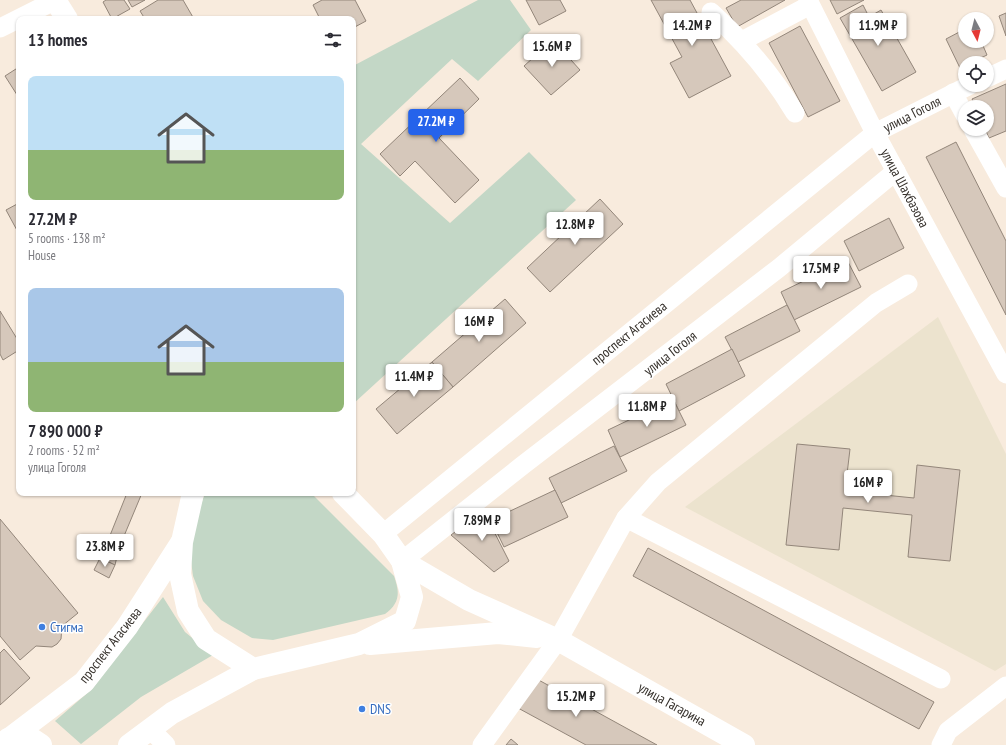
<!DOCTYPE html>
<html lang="en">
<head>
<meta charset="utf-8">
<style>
	body { margin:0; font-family:"PT Sans Narrow",sans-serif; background:#f2f2f3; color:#2b2b33; height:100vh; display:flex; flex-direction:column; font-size:15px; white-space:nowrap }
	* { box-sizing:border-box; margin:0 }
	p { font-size:13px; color:#7c7c81 }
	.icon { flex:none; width:22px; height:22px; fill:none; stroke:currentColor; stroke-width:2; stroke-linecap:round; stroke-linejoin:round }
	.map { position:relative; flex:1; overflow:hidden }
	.panel { position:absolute; left:16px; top:16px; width:340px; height:480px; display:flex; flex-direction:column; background:#fff; border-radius:8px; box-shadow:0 1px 3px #0004 }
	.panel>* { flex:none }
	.needle { width:26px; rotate:173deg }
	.controls { position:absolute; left:958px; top:12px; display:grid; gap:8px }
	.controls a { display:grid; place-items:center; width:36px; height:36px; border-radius:50%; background:#fff; box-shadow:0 1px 3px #0004; font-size:20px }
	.price { position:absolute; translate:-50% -34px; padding:0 9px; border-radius:4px; background:#fff; color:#222; font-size:13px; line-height:26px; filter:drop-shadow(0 1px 2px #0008) }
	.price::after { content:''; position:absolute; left:50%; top:24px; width:12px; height:9px; margin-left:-6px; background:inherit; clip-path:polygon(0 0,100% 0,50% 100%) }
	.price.current { background:#2563eb; color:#fff }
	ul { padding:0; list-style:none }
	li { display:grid; align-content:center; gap:8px; height:212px; padding:0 12px }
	li span { display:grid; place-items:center; height:124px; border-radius:8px; color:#555 }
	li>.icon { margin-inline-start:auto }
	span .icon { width:72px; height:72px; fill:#fffc; stroke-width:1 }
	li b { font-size:17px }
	h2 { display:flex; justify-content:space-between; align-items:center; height:48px; padding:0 12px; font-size:17px }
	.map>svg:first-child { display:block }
	.education { fill:#ece3ce }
	.green { fill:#c3d7c6 }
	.building { fill:#d6c8bb; stroke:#93867a }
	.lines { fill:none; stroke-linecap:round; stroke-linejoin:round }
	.minor { stroke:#fff; stroke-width:19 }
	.major { stroke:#fff; stroke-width:22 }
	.shop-dot { fill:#3f7fe0; stroke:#fff; stroke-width:1.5 }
	.labels { text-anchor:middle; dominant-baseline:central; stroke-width:3; stroke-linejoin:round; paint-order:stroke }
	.street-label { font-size:14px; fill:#35302b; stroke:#fff }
	.shop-label { font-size:14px; fill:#366cbe; stroke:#fff; text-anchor:start }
</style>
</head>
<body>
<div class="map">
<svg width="1006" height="745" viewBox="0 0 1006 745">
	<rect width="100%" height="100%" fill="#f8ebdd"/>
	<!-- education -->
	<path class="education" d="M938,317L1006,454V664L995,671L685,507Z"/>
	<!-- green -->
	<g class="green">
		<path d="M478,0H510L531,30L478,81L452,59L361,144L450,223L529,152L576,200L353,404V66Z"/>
		<path d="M205,493H311L394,576C400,593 400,603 385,614L273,640L252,638L221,620L203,601L193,576L190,554L191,534Z"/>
		<path d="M163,597L185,632L213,655L141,697L81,744L55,721L92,689Z"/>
	</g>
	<!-- building -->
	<g class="building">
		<path d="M106,0H124L130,9L112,19L103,2Z"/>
		<path d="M128,0H145L132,7Z"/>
		<path d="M158,0H183L194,19H145L140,11Z"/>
		<path d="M322,0H355L366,21L353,28V19H320L313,5Z"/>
		<path d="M526,0H560L566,11L539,25Z"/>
		<path d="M651,0H690L731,76L689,98L670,63L682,57Z"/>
		<path d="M741,0H785L737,27L726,8Z"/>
		<path d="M830,0H864L837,14Z"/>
		<path d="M863,5L869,17L881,10L916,72L882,91L840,18Z"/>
		<path d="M1006,13V36L999,16Z"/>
		<path d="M800,26L840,101L808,117L769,43Z"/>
		<path d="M965,29V41H981L987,55L970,63H965V66L960,68L946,39Z"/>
		<path d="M553,40L580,70L551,95L524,66Z"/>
		<path d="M19,67V98L5,76Z"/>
		<path d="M460,78L479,99L439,138L479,180L455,203L415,161L400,176L380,154Z"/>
		<path d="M1006,84V131L989,138L985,129H987V107H976L972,99Z"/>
		<path d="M956,142L1006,241V315L926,157Z"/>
		<path d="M600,199L623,224L550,292L527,268Z"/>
		<path d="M19,203V234L6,210Z"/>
		<path d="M889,218L904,248L859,271L844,241Z"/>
		<path d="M847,260L861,287L794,320L781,292Z"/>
		<path d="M505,299L526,323L453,387L432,362Z"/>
		<path d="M787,305L800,331L738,362L725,337Z"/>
		<path d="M0,311L19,342V350L3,360L0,354Z"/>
		<path d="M732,349L745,376L679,411L666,384Z"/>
		<path d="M432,362L453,387L397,434L376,409Z"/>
		<path d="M673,399L686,425L620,457L608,430Z"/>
		<path d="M797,444L850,449L845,491L914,498L917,465L960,470L950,561L908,557L912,515L843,508L839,550L786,545Z"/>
		<path d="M614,446L627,471L561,503L549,478Z"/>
		<path d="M555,490L568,517L504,547L491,520Z"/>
		<path d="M127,493H142L119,548L107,543Z"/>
		<path d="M483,510L509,561L494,572L451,535Z"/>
		<path d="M0,519L78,613L62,626L61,639L57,644L52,647L36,646L20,660L0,636Z"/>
		<path d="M107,543L119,548L115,565L100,558Z"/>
		<path d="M648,548L934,702L919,729L633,576Z"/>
		<path d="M100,558L115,565L109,578L94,570Z"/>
		<path d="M4,649L30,678L0,705V653Z"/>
		<path d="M535,678L657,745H586L518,708Z"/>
		<path d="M511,739L518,745H506Z"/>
	</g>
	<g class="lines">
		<!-- minor -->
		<g class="minor">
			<path d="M808,0L875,133L1006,374"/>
			<path d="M711,12C744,42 772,74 795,113"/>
			<path d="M0,28L56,0"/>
			<path d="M742,41L810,5"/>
			<path d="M987,78L1006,69"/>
			<path d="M953,93L965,115"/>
			<path d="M973,129L1006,188"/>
			<path d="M626,518L941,679"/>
			<path d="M383,534L875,133L970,85"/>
			<path d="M402,561L523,465L779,268L896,171"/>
			<path d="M150,729L166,745"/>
			<path d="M482,745L558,640L626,518L658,482L876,303L908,284"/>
			<path d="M941,745L948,731L1006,686"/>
		</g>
		<!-- major -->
		<g class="major">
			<path d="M55,0L67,19"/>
			<path d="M193,493L182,542L180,574L188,611L206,639L253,669L359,644L405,621L412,597L402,561L383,534L343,493"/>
			<path d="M402,561L469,600L558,640L744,745"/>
			<path d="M370,644L498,633L537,637"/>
			<path d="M8,739H32L41,745"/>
			<path d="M1,745L84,682L127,627L181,543"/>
			<path d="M129,745L172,713L253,669"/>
		</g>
	</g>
	<!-- markers -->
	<g class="shop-dot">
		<circle cx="42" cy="627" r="4"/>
		<circle cx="362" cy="709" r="4"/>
	</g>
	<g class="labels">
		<!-- street labels -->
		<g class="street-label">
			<text transform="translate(912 114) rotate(-27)">улица Гоголя</text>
			<text transform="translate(905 188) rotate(62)">улица Шахбазова</text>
			<text transform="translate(629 333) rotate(-39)">проспект Агасиева</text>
			<text transform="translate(670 353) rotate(-38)">улица Гоголя</text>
			<text transform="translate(110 645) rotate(-52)">проспект Агасиева</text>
			<text transform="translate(672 704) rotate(29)">улица Гагарина</text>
		</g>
		<!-- shop labels -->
		<g class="shop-label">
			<text x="50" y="627">Стигма</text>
			<text x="370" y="709">DNS</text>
		</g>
	</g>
</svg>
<div class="controls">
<a><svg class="needle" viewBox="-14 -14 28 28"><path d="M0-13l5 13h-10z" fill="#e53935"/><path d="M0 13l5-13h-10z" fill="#7c7c81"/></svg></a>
<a><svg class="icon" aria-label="locate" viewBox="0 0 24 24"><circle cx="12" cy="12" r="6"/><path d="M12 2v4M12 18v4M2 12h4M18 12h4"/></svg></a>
<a><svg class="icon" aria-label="layers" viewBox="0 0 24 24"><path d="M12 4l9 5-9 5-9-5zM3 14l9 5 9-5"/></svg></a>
</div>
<b class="price" style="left:692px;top:47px">14.2M ₽</b>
<b class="price" style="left:878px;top:47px">11.9M ₽</b>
<b class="price" style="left:552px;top:68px">15.6M ₽</b>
<b class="price current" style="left:436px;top:143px">27.2M ₽</b>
<b class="price" style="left:575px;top:246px">12.8M ₽</b>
<b class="price" style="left:821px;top:290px">17.5M ₽</b>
<b class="price" style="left:479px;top:343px">16M ₽</b>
<b class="price" style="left:414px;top:398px">11.4M ₽</b>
<b class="price" style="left:647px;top:428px">11.8M ₽</b>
<b class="price" style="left:868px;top:504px">16M ₽</b>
<b class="price" style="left:482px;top:542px">7.89M ₽</b>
<b class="price" style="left:105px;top:568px">23.8M ₽</b>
<b class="price" style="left:576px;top:718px">15.2M ₽</b>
<section class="panel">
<h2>13 homes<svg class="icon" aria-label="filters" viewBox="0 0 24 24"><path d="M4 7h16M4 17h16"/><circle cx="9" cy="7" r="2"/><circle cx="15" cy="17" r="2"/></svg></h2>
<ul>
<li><span style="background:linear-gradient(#bfe0f5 60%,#8fb573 0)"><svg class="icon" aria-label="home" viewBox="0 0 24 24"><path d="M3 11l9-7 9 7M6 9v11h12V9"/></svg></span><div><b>27.2M ₽</b><p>5 rooms · 138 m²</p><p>House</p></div></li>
<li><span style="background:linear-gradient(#a9c7e8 60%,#8fb573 0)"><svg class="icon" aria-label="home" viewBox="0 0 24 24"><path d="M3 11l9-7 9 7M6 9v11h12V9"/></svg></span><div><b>7 890 000 ₽</b><p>2 rooms · 52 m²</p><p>улица Гоголя</p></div></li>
</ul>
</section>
</div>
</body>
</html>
